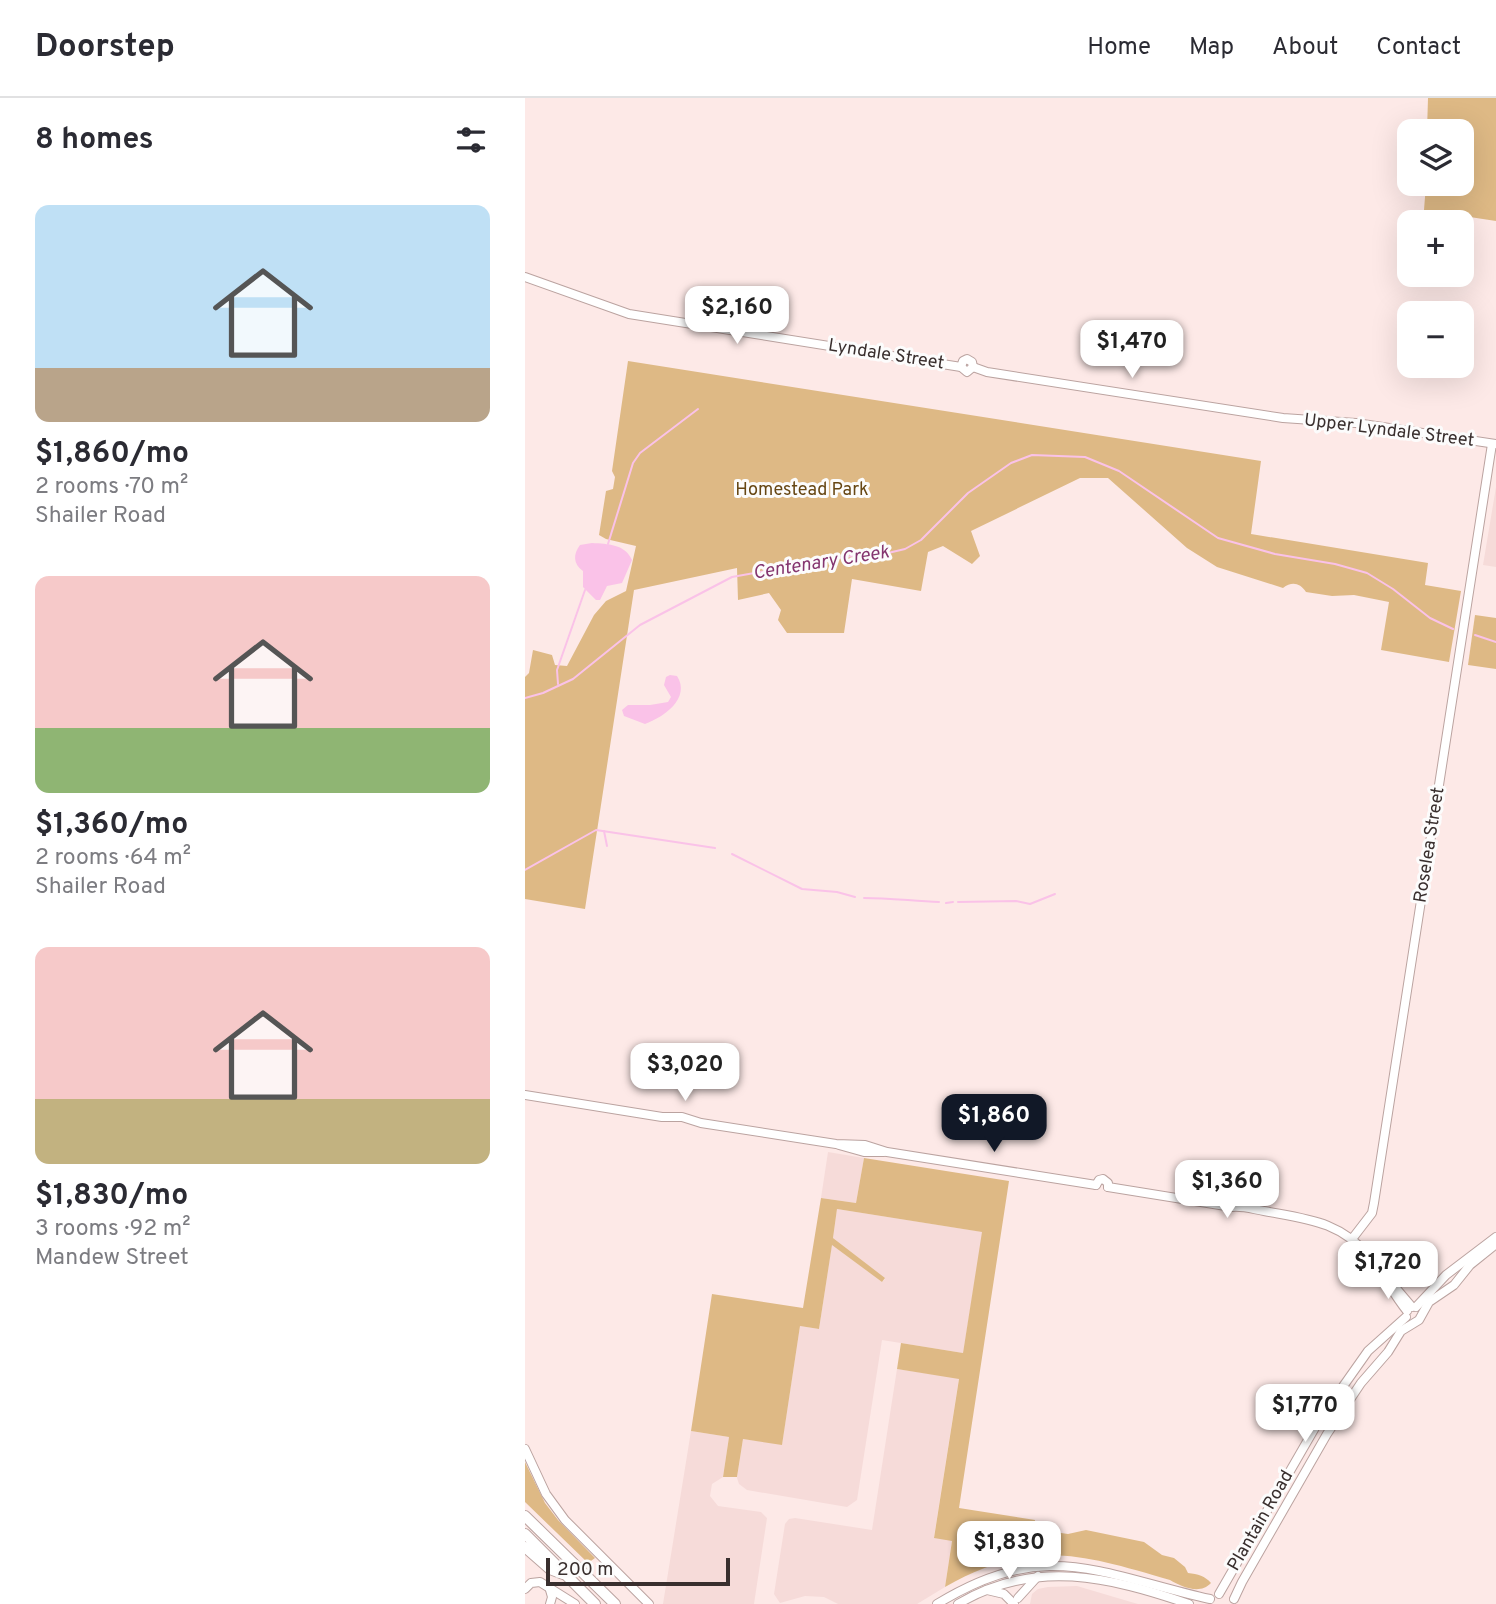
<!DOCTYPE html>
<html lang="en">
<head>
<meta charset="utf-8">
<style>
	body { margin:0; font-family:Overpass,sans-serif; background:#f2f2f3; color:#2b2b33; height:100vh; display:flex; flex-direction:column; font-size:26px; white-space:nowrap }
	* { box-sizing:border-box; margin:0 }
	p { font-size:23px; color:#7c7c81 }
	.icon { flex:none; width:38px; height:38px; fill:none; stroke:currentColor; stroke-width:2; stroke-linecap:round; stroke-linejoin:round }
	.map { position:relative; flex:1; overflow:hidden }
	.drawer { display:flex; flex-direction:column; background:#fff; width:525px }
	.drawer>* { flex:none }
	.fabs { position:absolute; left:872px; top:21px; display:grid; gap:14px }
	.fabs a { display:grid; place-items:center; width:77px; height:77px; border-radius:14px; background:#fff; box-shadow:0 7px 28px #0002; font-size:35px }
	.scale { position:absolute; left:21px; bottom:18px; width:184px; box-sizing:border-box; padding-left:7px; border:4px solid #392f2e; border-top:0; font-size:19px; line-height:24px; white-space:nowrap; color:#392f2e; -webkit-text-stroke:5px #fcfcfc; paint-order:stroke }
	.price { position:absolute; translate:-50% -60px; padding:0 16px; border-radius:14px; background:#fff; color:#222; font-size:23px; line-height:46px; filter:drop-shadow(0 2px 4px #0008) }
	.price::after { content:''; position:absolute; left:50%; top:42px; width:21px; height:16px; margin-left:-10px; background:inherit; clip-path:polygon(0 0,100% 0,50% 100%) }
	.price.selected { background:#111827; color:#fff }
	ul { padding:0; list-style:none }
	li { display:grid; align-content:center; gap:14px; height:371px; padding:0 35px }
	li span { display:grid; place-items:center; height:217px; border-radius:14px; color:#555 }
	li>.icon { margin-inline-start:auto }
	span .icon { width:126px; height:126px; fill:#fffc; stroke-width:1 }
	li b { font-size:30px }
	h2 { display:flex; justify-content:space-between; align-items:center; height:84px; padding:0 35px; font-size:30px }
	header { display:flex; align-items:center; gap:42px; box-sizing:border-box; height:98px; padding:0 35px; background:#fff; border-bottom:2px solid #e1e1e2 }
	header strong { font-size:33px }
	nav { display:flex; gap:38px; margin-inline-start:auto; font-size:24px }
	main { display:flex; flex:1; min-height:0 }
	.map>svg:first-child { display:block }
	.built { fill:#f6dbd9 }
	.green { fill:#deb985 }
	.water { fill:#fac2e8 }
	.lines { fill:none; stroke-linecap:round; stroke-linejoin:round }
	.stream { stroke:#fac2e8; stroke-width:2 }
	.tertiary-casing { stroke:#bba3a0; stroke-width:10 }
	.motorway-casing { stroke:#bba3a0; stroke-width:12 }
	.tertiary { stroke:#fff; stroke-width:8 }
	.motorway { stroke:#fff; stroke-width:10 }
	.labels { text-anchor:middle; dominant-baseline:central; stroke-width:6; stroke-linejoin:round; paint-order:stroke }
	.street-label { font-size:18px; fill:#392f2e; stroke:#fcfcfc }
	.park-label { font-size:18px; fill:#674714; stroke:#fcfcfc }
	.water-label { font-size:19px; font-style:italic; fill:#84356f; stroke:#fcfcfc }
</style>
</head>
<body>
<header>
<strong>Doorstep</strong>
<nav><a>Home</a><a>Map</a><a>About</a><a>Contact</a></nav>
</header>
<main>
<section class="drawer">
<h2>8 homes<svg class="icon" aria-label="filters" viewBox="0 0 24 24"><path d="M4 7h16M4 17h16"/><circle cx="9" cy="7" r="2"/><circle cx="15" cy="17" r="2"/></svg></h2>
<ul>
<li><span style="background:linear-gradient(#bfe0f5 75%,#b9a48a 0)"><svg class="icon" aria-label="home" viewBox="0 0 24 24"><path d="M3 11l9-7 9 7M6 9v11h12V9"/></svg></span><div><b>$1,860/mo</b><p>2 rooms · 70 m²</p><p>Shailer Road</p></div></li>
<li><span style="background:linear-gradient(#f6c9c9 70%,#8fb573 0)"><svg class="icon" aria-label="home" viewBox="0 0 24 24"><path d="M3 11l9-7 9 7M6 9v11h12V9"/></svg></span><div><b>$1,360/mo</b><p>2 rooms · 64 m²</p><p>Shailer Road</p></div></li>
<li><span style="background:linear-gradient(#f6c9c9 70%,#c2b280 0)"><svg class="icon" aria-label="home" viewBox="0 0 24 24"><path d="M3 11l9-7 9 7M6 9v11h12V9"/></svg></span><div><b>$1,830/mo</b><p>3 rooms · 92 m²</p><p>Mandew Street</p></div></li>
</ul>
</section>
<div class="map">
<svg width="971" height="1506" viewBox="0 0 971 1506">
	<rect width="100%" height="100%" fill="#fde9e7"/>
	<!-- built -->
	<g class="built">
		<path d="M971,389V469L958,467Z"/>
		<path d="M303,1054L339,1060L331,1105L296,1100Z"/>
		<path d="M312,1111L458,1134L438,1255L357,1242L332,1402L322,1409L222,1392L214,1386L212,1380L218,1341L257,1346L275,1228L294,1231L307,1146L357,1184L360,1181L308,1140Z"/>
		<path d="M372,1271L434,1280L409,1439L427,1442L420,1489L392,1506H313L299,1499L280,1498L255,1505L249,1496L260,1426L264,1421L270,1420L347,1432Z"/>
		<path d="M166,1333L204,1339L198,1379L187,1386L185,1398L193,1408L236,1414L242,1420L229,1506H138Z"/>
		<path d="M552,1488L606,1504L613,1506H505L507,1496L513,1491L523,1489Z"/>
	</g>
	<!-- green -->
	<g class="green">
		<path d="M903,0H971V123L899,112L901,86H936V33H902Z"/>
		<path d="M103,263L736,363L726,436L903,465L900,487L936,493L924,564L856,552L864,504L829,497L807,498L781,494C775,485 767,483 758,490L692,469L662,450L583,380H555L446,433L455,458L447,466L418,448L403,454L396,493L327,481L319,535H262L253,522L256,512L244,495L213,502L212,470L109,492L60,811L0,801V579L4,575L8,552L27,557L30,567L42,568L69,517L81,503L101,493L111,448L81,441L74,437L81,393L88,391L90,379L87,373Z"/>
		<path d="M950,517L971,520V571L943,567Z"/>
		<path d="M339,1060L484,1083L434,1410L510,1422L509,1431L543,1436L561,1432L619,1444L637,1457L649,1460L660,1469L663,1475C673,1476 680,1478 686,1485C675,1497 657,1489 645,1482C556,1456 506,1440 420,1489L427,1443L409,1440L434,1281L372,1271L376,1245L438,1255L457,1134L312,1111L308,1140L360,1180L357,1184L307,1147L294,1231L275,1228L257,1347L218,1341L212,1379H198L204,1339L166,1333L187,1196L278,1210L296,1100L331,1105Z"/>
		<path d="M0,1364L20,1405L33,1422L70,1460L63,1465L0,1404Z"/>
	</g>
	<!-- water -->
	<g class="water">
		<path d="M67,445C83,446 100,446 107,462L97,485L82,488L75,502H71L58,489V473C48,466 48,456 55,447Z"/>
		<path d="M145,577L152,578C166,600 139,619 120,626L99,618L97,612L103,607H125L143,604L146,599L139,587L141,579Z"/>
	</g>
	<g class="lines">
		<!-- stream -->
		<g class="stream">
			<path d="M83,446L108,365L115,355L173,311"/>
			<path d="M950,537L971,544"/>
			<path d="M33,586L32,572L60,492"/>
			<path d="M0,600L18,595L48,581L115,527L207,479L326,458L363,455L380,451L396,442L443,395L486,365L507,357L560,359L594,373L693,440L750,456L810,466L842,475L868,491L905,520L928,531"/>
			<path d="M79,733L82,748"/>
			<path d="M207,756L277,791L312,794L330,799"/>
			<path d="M0,772L71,732L190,750"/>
			<path d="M339,800C364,800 388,803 414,804"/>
			<path d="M433,804L491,803L505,806L530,796"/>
			<path d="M421,805L428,804"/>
		</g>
		<defs>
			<g id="tertiary">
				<path d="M0,179L104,216L436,269L442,274L448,269"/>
				<path d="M436,269L438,263L442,261L447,264L448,269"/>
				<path d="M448,269L462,274L758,320L831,325L971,346"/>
				<path d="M0,997L137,1019H157L176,1025L311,1046L340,1047L362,1054L571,1087"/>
				<path d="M314,1047L339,1054H359"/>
				<path d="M571,1087L574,1082L578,1081L583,1085V1089"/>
				<path d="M583,1089L707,1109C719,1108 727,1111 739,1113C782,1121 815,1123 845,1159C859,1176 868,1196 882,1213"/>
				<path d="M827,1141L847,1115L849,1105L967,346"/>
				<path d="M870,1189L887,1209"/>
				<path d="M891,1209L921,1177L971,1139"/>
				<path d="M0,1351L21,1396L40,1422L124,1506"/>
				<path d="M0,1491L6,1485L15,1484L50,1506"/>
				<path d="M462,1492L479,1496L489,1506"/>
				<path d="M694,1496L795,1321L843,1253L881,1219"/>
				<path d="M493,1500L513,1478"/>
				<path d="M709,1501L717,1484L802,1336L836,1285L863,1254L876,1233L894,1222L904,1204L929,1187L945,1167L971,1146"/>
				<path d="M25,1506L27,1499L25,1492"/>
				<path d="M412,1506C521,1439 574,1476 685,1501"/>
				<path d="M433,1506C510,1460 584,1479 664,1506"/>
			</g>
			<g id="motorway">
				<path d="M0,1418L90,1506"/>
				<path d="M0,1436L70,1506"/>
				<path d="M0,1449L25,1471L38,1476"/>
			</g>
		</defs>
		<!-- tertiary casing -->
		<use href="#tertiary" class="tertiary-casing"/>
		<!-- motorway casing -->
		<use href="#motorway" class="motorway-casing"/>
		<!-- tertiary -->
		<use href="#tertiary" class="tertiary"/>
		<!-- motorway -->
		<use href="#motorway" class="motorway"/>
	</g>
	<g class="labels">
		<!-- street labels -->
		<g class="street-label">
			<text transform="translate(361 257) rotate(9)">Lyndale Street</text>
			<text transform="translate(864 333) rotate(7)">Upper Lyndale Street</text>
			<text transform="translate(905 747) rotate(-81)">Roselea Street</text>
			<text transform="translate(736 1423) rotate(-60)">Plantain Road</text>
		</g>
		<!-- park labels -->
		<g class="park-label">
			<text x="277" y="392">Homestead Park</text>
		</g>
		<!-- water labels -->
		<g class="water-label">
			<text transform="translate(296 465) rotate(-9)">Centenary Creek</text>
		</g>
	</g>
</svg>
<div class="fabs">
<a><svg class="icon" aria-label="layers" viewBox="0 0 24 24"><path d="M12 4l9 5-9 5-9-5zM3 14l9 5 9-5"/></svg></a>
<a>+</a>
<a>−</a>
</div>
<div class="scale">200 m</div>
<b class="price" style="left:212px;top:248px">$2,160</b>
<b class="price" style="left:607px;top:282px">$1,470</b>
<b class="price" style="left:160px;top:1005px">$3,020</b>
<b class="price selected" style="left:469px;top:1056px">$1,860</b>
<b class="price" style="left:702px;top:1122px">$1,360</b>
<b class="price" style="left:863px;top:1203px">$1,720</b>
<b class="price" style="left:780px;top:1346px">$1,770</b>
<b class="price" style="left:484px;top:1483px">$1,830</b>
</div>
</main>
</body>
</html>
